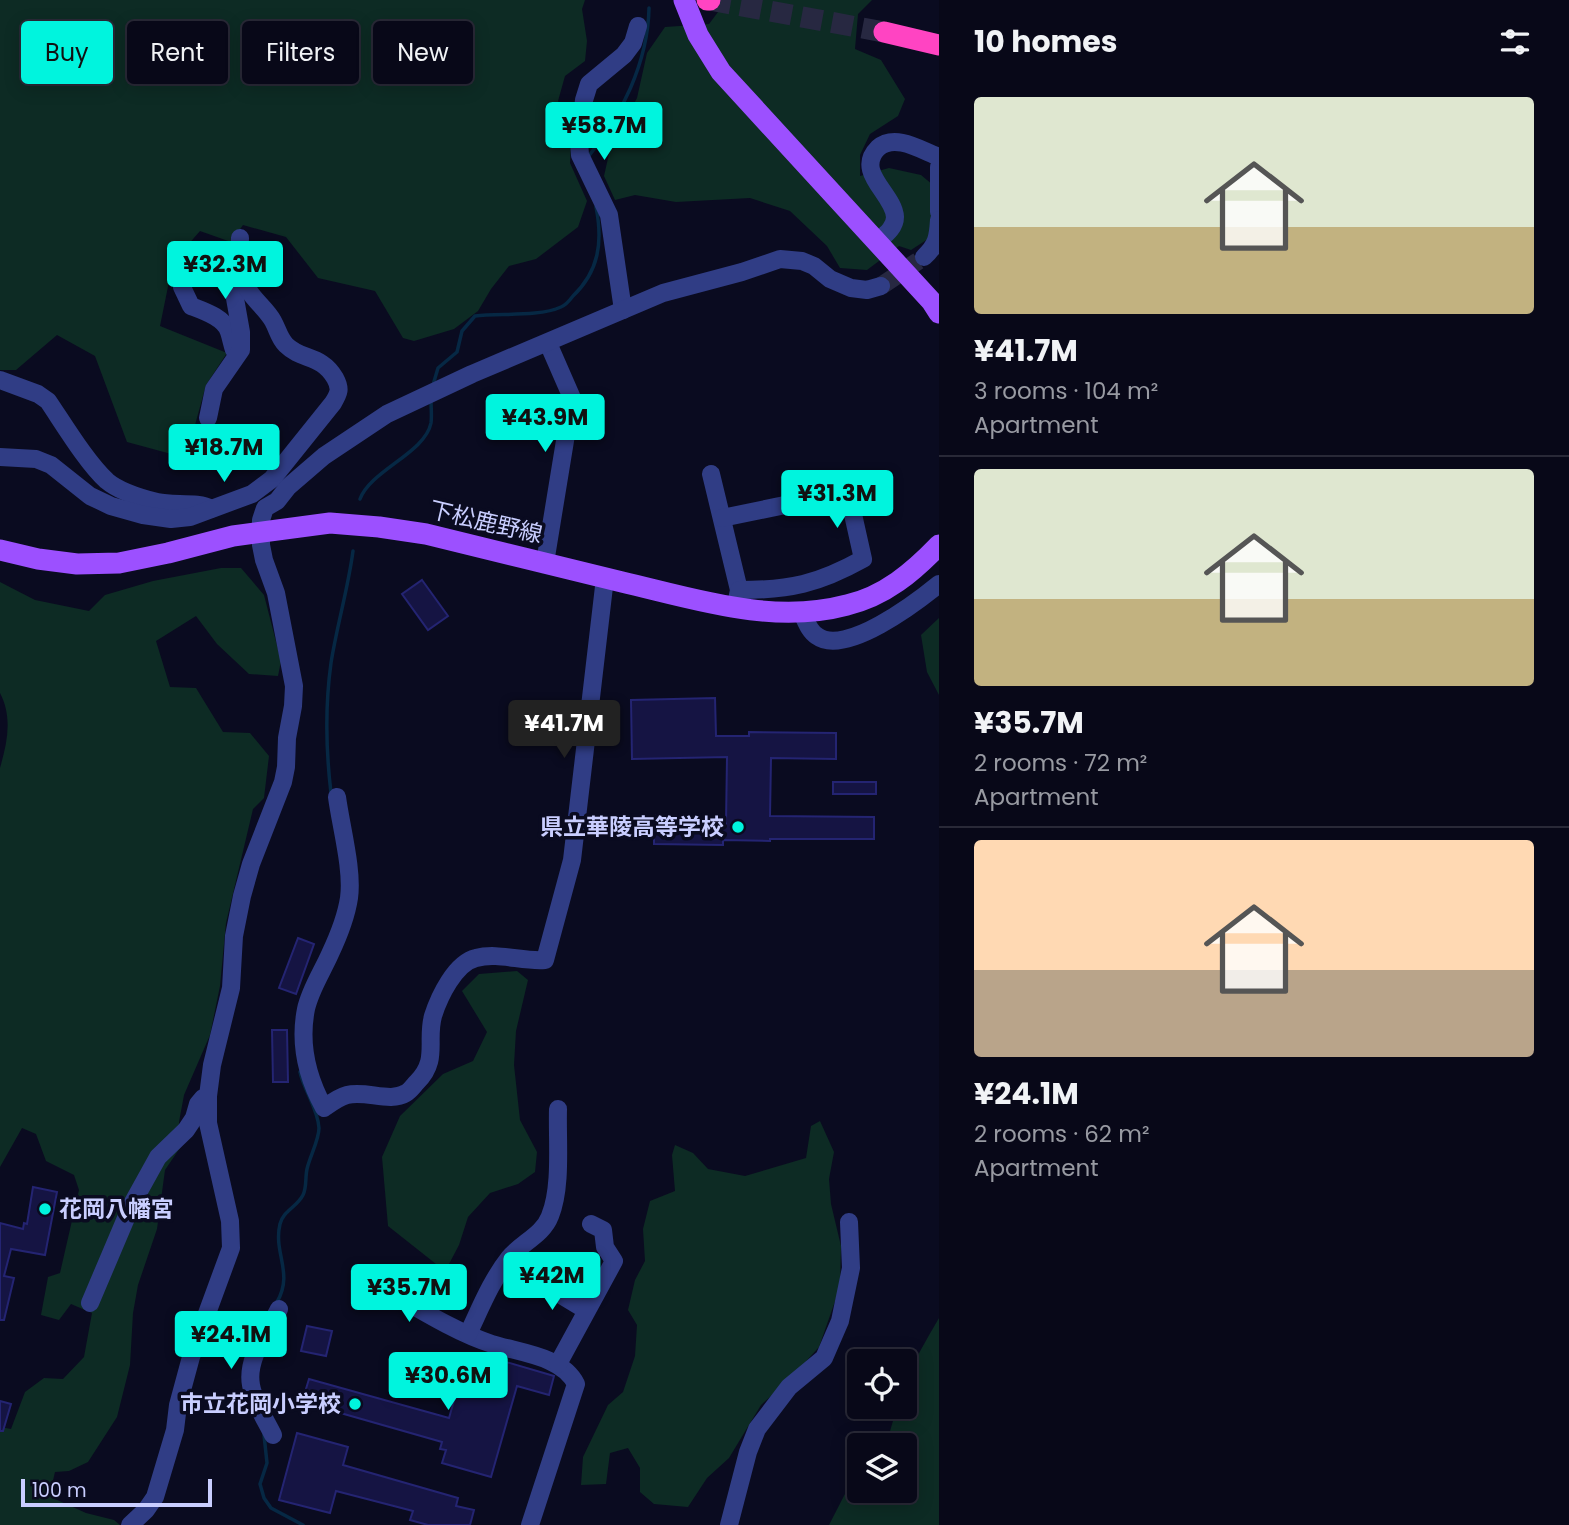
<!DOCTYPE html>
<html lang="en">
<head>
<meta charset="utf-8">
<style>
	body { margin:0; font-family:Poppins,"Noto Sans JP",sans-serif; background:#161625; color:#f1f3f6; height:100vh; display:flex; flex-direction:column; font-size:26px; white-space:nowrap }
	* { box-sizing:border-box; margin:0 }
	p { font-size:23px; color:#989aa2 }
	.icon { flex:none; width:38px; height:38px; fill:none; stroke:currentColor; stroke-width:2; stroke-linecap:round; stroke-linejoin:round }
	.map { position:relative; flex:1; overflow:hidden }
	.side { display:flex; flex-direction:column; background:#080818; width:630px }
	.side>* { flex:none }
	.guide { position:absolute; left:21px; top:21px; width:665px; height:63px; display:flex; gap:14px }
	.buttons { position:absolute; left:847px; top:1349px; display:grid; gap:14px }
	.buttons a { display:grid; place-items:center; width:70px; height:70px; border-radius:7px; background:#080818; box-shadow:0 4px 18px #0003,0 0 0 2px #292937; font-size:35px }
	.scale { position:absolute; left:21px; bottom:18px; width:191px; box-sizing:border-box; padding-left:7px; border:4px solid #c9ceff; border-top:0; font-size:19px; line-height:24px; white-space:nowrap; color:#c9ceff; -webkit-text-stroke:5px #0a0b20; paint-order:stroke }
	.price { position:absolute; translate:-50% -60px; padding:0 16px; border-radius:7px; background:#00f4de; color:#111; font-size:23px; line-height:46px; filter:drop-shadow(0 2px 4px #0008) }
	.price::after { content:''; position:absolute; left:50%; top:42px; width:21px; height:16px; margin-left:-10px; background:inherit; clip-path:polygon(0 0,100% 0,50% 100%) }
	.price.selected { background:#222; color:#fff }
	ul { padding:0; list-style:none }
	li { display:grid; align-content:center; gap:14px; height:371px; padding:0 35px }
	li+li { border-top:2px solid #292937 }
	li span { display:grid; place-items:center; height:217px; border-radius:7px; color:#555 }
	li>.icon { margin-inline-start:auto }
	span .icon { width:126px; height:126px; fill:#fffc; stroke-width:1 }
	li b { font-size:30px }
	h2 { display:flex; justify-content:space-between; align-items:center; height:84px; padding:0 35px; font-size:30px }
	.tag { padding:0 24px; border-radius:7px; background:#080818; box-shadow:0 4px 18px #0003,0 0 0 2px #292937; font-size:24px; line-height:63px }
	.tag.selected { background:#00f4de; color:#111 }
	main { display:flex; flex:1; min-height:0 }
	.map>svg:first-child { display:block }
	.green { fill:#0d2b24 }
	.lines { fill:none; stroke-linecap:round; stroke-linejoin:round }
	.stream { stroke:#062844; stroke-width:3.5 }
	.building { fill:#151443; stroke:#242472; stroke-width:2 }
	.minor-tunnel { stroke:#272841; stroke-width:18; stroke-dasharray:18 9; stroke-linecap:butt }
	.highway-tunnel { stroke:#272841; stroke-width:21; stroke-dasharray:21 10; stroke-linecap:butt }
	.minor { stroke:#303d85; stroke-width:18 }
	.major { stroke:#9c50ff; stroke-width:21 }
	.highway { stroke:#ff44c2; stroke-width:21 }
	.poi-dot { fill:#00f4de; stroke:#0a0b20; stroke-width:2.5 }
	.labels { text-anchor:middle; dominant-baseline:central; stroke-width:7; stroke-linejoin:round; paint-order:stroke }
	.street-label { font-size:23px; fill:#c9ceff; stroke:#0a0b20 }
	.poi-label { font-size:23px; font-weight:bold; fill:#c9ceff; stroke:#0a0b20; text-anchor:end }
</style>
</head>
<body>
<main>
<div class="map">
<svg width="939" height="1525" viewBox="0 0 939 1525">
	<rect width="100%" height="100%" fill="#0a0b20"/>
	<!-- green -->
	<g class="green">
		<path d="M0,0H585L582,9L587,41L585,61L565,76L558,101L572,127L570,163L587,201L578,227L536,259L509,266L491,289L478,311L454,329L414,341L403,338L375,291L318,278L286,237L243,225L231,242L200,231L173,262L160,326L227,353L206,385L186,458L127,442L95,356L57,335L16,370H0Z"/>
		<path d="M719,0H872L858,14L855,49L881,60L905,99L898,116L870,134L860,155V176L889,168L921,175L939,190L931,237L911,250L899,246L867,270L840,268L827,246L790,211L750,198L676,202L635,195L615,200L604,176L611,145L637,98L647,53L665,27L709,24L718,12Z"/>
		<path d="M221,568H241L264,595L281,661L278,676L249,674L217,644L196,616L156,641L170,687L196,688L223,732L250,733L269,756L264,798L253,809L226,923L220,986L210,1035L184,1095L179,1122L182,1145L165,1170L157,1229L138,1285L133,1313L130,1365L117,1417L88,1462L69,1471L55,1472L51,1489L55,1499L86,1513L114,1520L120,1525H0V1427L11,1429L25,1392L44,1378L63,1379L84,1357L92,1313L71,1304L59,1320L41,1315L48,1277L60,1273L79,1190L74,1175L46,1161L36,1134L22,1128L0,1167V768C7,743 13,718 0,693V582L35,600L89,611L105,595L153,581Z"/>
		<path d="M939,618V695L927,672L921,635Z"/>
		<path d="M517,971L528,980L516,1031L514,1065L520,1120L537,1152L535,1172L518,1184L490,1193L468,1217L459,1245L449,1264H436L388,1226L382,1157L400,1116L443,1074L473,1061L487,1032L462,991L479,974Z"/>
		<path d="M820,1121L834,1152L829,1179L831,1204L841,1246L840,1287L819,1347L789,1380L761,1405L729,1458L707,1478L688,1507L654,1504L640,1492V1468L628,1448L610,1453L606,1484L581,1485L583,1457L608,1405L623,1392L635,1356L637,1325L628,1310L635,1280L645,1261L643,1229L650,1201L675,1191L672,1155L675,1145L693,1153L708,1169L745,1176L806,1158L811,1126Z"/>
		<path d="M939,1318V1525H829L847,1490L859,1479V1491H905V1446L886,1445L897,1407H905C905,1372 922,1348 939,1318Z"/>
	</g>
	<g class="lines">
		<!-- stream -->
		<g class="stream">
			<path d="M587,158C621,118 648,62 649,8"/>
			<path d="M433,385L438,368L457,352L462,331L475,316C500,313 539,317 561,307C566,305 570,300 573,296C599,271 603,242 596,207"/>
			<path d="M360,499C371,470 425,453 431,423C432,416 431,408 431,401"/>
			<path d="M331,793C326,751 325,706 331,663C337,625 348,589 353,551"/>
			<path d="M277,1302C294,1273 273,1253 280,1224C283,1211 297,1207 303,1195C307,1187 305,1178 307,1169C310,1156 319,1140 319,1128C318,1109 304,1090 300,1072"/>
			<path d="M264,1435L267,1463L260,1484L264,1498L271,1508L303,1525"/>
		</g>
	</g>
	<!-- building -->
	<g class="building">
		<path d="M422,580L448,616L428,630L402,594Z"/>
		<path d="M715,698L716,736H749V732L836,733V759L771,758L770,816L874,817V839H770V841L723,840V845L654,844V815H677V824H726L727,757L632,759L631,700Z"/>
		<rect x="833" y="782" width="43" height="12"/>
		<path d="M298,938L314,944L296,994L279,988Z"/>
		<path d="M272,1030H287L288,1082H273Z"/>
		<path d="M33,1187L57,1192L45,1255L11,1249L4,1276L14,1278L4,1320H0V1223L23,1229L24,1223L27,1224Z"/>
		<path d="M307,1326L332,1331L326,1356L301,1351Z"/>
		<path d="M482,1355L554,1376L549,1395L517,1386L491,1477L442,1463L446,1450L440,1449L442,1442L302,1402L309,1379L449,1418L460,1380L474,1384Z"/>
		<path d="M0,1401L11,1404L3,1431H0Z"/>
		<path d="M297,1433L348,1447L343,1465L458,1498L456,1506L474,1510L470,1525H428L410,1520L413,1511L336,1491L330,1513L279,1500Z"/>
	</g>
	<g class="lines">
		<!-- minor-tunnel -->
		<path class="minor-tunnel" d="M881,286L924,257"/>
		<!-- highway-tunnel -->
		<path class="highway-tunnel" d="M710,0L884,32"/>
		<!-- minor -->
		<g class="minor">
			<path d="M939,167V212"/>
			<path d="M877,242C885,235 895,228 895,217C894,194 854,172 878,148C895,133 921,150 939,157"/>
			<path d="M924,257C937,245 938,237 939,220"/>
			<path d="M183,262L182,287L191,306C204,311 225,318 229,332C231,338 232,344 234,350"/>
			<path d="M623,310L609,215L580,155L579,141L584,100L589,84L624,55L633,43L638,26"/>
			<path d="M0,380L38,394L48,401C63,423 87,463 107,481C120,492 141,498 157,502C173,506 198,501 211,509"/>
			<path d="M208,418L214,389L241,350V332L231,276L232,263"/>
			<path d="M0,457L36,459L51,465L90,496L111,506L143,515L171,519L190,517L252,494L272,479L333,403C339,393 341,389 335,378C321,354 302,361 286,345C279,338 278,330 273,321C267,310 256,302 249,291C238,275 239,257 240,238"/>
			<path d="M711,474L739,590L737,600"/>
			<path d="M722,518L848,492L863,559C818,584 790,590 739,590"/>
			<path d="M545,563L572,398L548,343"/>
			<path d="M802,613C806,621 809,631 817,636C845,657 917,602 939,584"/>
			<path d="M337,797C341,827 353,870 349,898C346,918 338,937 330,954C322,972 310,990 306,1009C299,1044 307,1077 324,1108C331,1103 339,1097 347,1095C366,1090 390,1103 406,1093C410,1091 414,1085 417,1082C439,1060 426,1041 433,1016C439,997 455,963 476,958C498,952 523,962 545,960L572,860L605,578"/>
			<path d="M368,1280C405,1300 453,1332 492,1344C520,1353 562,1356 576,1384L530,1525"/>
			<path d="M538,1281L586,1310"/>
			<path d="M90,1303L132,1204L158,1157L186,1130L194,1118L198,1104L203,1098L208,1096"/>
			<path d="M468,1334C480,1309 491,1281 509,1258C521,1243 543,1235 550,1216C562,1187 557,1140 558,1109"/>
			<path d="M558,1364L614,1261L605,1247L603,1230L591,1224"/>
			<path d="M273,1435C265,1419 254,1402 251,1385C246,1358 268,1332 279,1309"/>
			<path d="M130,1525L146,1510L155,1497L175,1430L178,1405L191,1357L231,1248L230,1221L208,1123V1096L212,1065L231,988L234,936L242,896L251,864L283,782L286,767L287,738L293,706L294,686L276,593L264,560L261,545V520L265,508L277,501L288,487L324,456L387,414L472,374L663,293L742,272L780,259L802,261L814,266L830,279L851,288L867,290L881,286"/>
			<path d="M729,1525L748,1452L757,1429L789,1387L824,1358L840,1321L851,1268L849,1222"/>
		</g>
		<!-- major -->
		<g class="major">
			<path d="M684,0L698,35L721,72L932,302L939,313"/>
			<path d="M0,550L38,559L77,564L119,563L168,553L233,536L330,523L379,527L426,534C491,550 557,566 622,582C695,599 772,625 847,605C885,596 913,572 939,545"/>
		</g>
		<!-- highway -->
		<g class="highway">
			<path d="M707,0H710"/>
			<path d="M884,32L939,45"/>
		</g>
	</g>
	<!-- markers -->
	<g class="poi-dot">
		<circle cx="738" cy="827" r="7"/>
		<circle cx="45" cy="1209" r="7"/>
		<circle cx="355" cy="1404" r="7"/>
	</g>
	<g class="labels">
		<!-- street labels -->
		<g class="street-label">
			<text transform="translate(486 522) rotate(13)">下松鹿野線</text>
		</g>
		<!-- poi labels -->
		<g class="poi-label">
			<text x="724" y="827">県立華陵高等学校</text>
			<text x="59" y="1209" text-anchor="start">花岡八幡宮</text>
			<text x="341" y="1404">市立花岡小学校</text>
		</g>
	</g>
</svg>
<div class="buttons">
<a><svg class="icon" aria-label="locate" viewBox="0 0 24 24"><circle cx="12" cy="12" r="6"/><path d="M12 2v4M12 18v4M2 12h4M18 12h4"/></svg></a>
<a><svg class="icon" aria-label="layers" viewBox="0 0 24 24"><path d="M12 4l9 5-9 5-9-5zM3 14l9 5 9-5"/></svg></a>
</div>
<div class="scale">100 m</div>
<b class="price" style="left:604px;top:162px">¥58.7M</b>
<b class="price" style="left:225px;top:301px">¥32.3M</b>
<b class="price" style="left:545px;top:454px">¥43.9M</b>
<b class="price" style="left:224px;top:484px">¥18.7M</b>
<b class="price" style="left:837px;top:530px">¥31.3M</b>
<b class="price selected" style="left:564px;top:760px">¥41.7M</b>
<b class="price" style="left:552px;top:1312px">¥42M</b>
<b class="price" style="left:409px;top:1324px">¥35.7M</b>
<b class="price" style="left:231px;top:1371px">¥24.1M</b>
<b class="price" style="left:448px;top:1412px">¥30.6M</b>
<div class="guide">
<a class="tag selected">Buy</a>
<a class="tag">Rent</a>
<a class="tag">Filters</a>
<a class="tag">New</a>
</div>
</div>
<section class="side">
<h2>10 homes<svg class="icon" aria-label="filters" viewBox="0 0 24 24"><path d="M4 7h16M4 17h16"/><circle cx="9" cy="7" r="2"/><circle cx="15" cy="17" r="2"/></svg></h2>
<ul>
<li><span style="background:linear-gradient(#dfe7d0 60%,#c2b280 0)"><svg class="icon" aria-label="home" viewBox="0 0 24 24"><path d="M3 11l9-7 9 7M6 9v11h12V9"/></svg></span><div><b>¥41.7M</b><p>3 rooms · 104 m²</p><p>Apartment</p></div></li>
<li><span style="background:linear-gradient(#dfe7d0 60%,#c2b280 0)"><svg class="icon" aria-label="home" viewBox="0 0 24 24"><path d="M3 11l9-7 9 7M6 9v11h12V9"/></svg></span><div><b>¥35.7M</b><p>2 rooms · 72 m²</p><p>Apartment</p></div></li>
<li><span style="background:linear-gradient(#ffd9b3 60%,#b9a48a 0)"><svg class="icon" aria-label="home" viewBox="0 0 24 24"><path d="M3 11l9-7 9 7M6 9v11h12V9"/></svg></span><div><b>¥24.1M</b><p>2 rooms · 62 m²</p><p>Apartment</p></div></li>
</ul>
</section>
</main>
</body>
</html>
